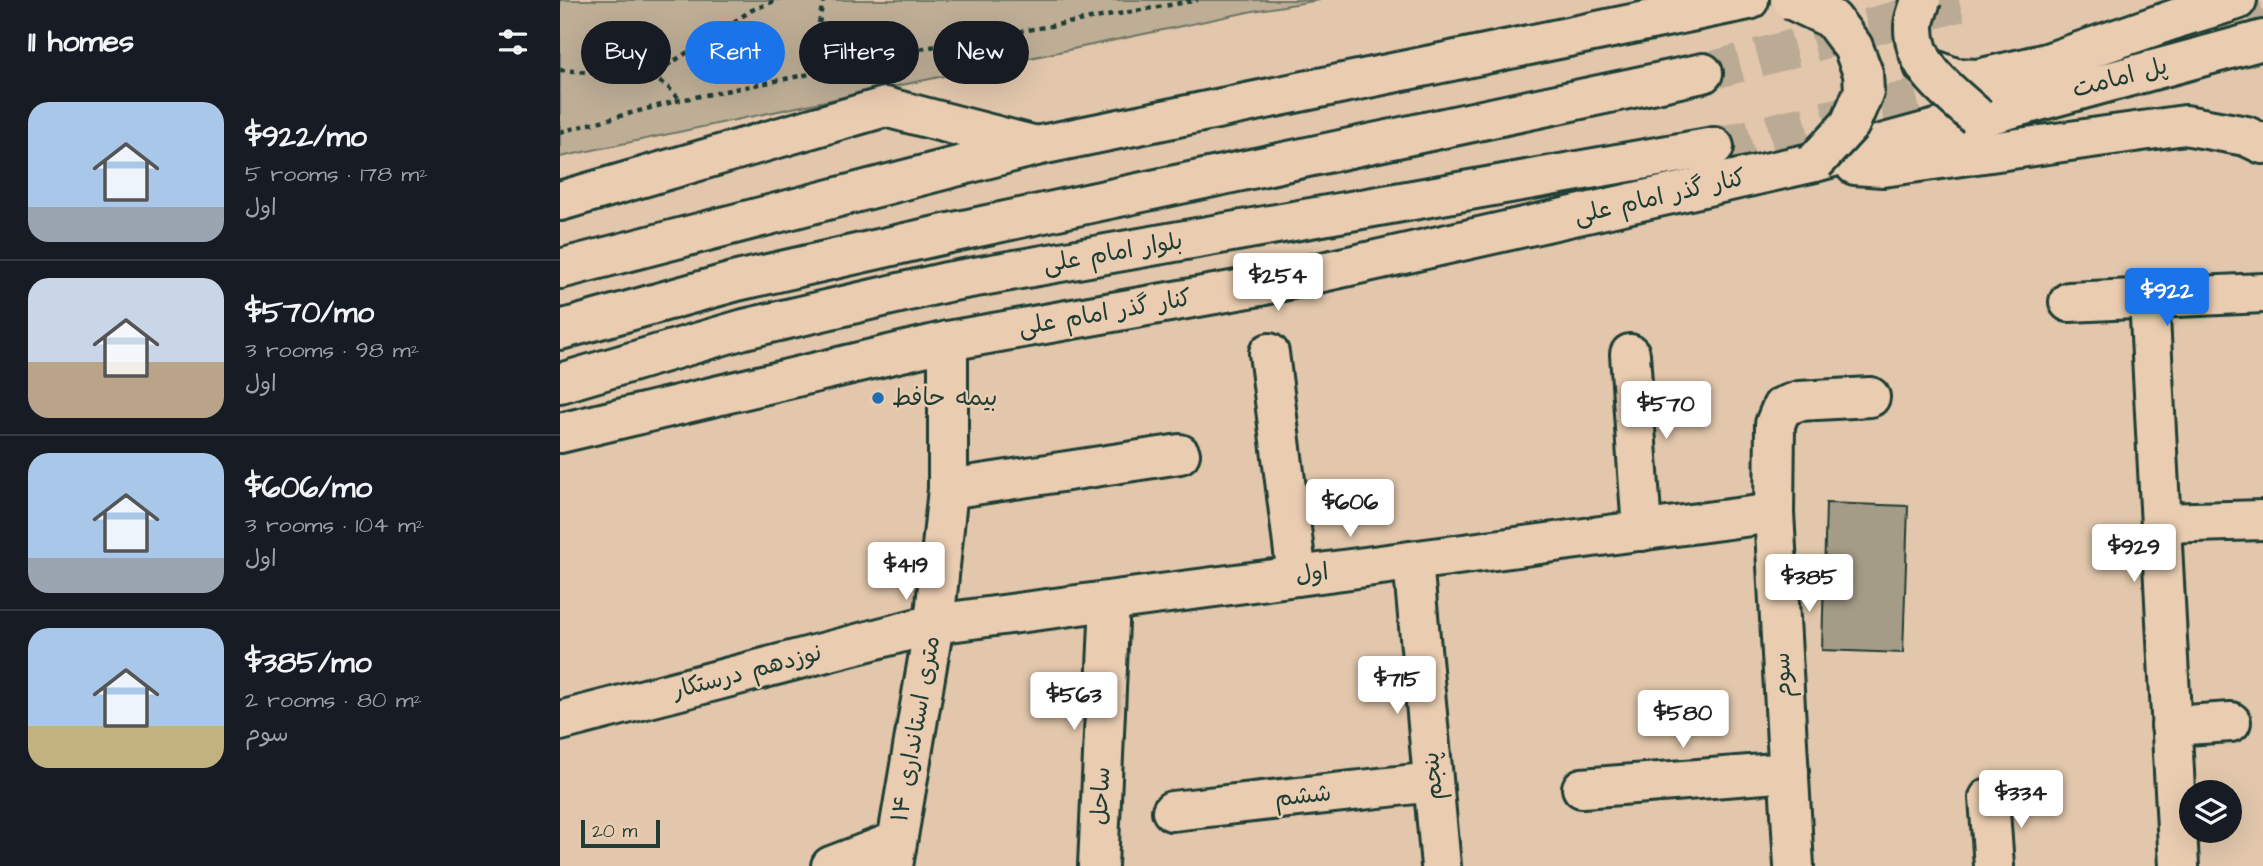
<!DOCTYPE html>
<html lang="en">
<head>
<meta charset="utf-8">
<style>
	body { margin:0; font-family:"Architects Daughter","Playpen Sans Arabic",sans-serif; background:#242831; color:#f1f3f6; height:100vh; display:flex; flex-direction:column; font-size:26px; white-space:nowrap }
	* { box-sizing:border-box; margin:0 }
	p { font-size:23px; color:#9ea1a6 }
	.icon { flex:none; width:38px; height:38px; fill:none; stroke:currentColor; stroke-width:2; stroke-linecap:round; stroke-linejoin:round }
	.map { position:relative; flex:1; overflow:hidden }
	.details { display:flex; flex-direction:column; background:#171b24; width:560px }
	.details>* { flex:none }
	.banner { position:absolute; left:21px; top:21px; width:665px; height:63px; display:flex; gap:14px }
	.fabs { position:absolute; left:1619px; top:780px; display:grid; gap:14px }
	.fabs a { display:grid; place-items:center; width:63px; height:63px; border-radius:50%; background:#171b24; box-shadow:0 7px 28px #0002; font-size:35px }
	.scale { position:absolute; left:21px; bottom:18px; width:79px; box-sizing:border-box; padding-left:7px; border:4px solid #1f3d34; border-top:0; font-size:19px; line-height:24px; white-space:nowrap; color:#1f3d34; -webkit-text-stroke:5px #eacdb1; paint-order:stroke }
	.price { position:absolute; translate:-50% -60px; padding:0 16px; border-radius:7px; background:#fff; color:#222; font-size:23px; line-height:46px; filter:drop-shadow(0 2px 4px #0008) }
	.price::after { content:''; position:absolute; left:50%; top:42px; width:21px; height:16px; margin-left:-10px; background:inherit; clip-path:polygon(0 0,100% 0,50% 100%) }
	.price.active { background:#1a73e8; color:#fff }
	ul { padding:0; list-style:none }
	li { display:flex; align-items:center; gap:21px; height:175px; padding:0 28px }
	li+li { border-top:2px solid #363941 }
	li span { display:grid; place-items:center; flex:none; width:196px; height:140px; border-radius:21px; color:#555 }
	li>.icon { margin-inline-start:auto }
	span .icon { width:84px; height:84px; fill:#fffc; stroke-width:1 }
	li b { font-size:30px }
	h2 { display:flex; justify-content:space-between; align-items:center; height:84px; padding:0 28px; font-size:30px }
	.chip { padding:0 24px; border-radius:32px; background:#171b24; box-shadow:0 7px 28px #0002; font-size:24px; line-height:63px }
	.chip.active { background:#1a73e8; color:#fff }
	main { display:flex; flex:1; min-height:0 }
	.map>svg:first-child { display:block }
	.green { fill:#beae96; stroke:#6e7665; stroke-width:2 }
	.building { fill:#a59c87; stroke:#1f3d34; stroke-width:2 }
	.lines { fill:none; stroke-linecap:round; stroke-linejoin:round }
	.highway-tunnel { stroke:#bbab94; stroke-width:38; stroke-dasharray:38 19; stroke-linecap:butt }
	.minor-casing { stroke:#1f3d34; stroke-width:44 }
	.major-casing { stroke:#1f3d34; stroke-width:44 }
	.highway-casing { stroke:#1f3d34; stroke-width:44 }
	.path { stroke:#1f3d34; stroke-width:4.5; stroke-dasharray:5 5; stroke-linecap:butt }
	.minor { stroke:#eacdb1; stroke-width:38 }
	.major { stroke:#eacdb1; stroke-width:38 }
	.highway { stroke:#eacdb1; stroke-width:38 }
	.major-bridge-casing { stroke:#1f3d34; stroke-width:44; stroke-linecap:butt }
	.major-bridge { stroke:#eacdb1; stroke-width:38 }
	.poi-dot { fill:#1f6fb2; stroke:#eacdb1; stroke-width:2.5 }
	.labels { text-anchor:middle; dominant-baseline:central; stroke-width:5; stroke-linejoin:round; paint-order:stroke }
	.street-label { font-size:24px; fill:#1f3d34; stroke:#eacdb1 }
	.poi-label { font-size:24px; fill:#1f3d34; stroke:#eacdb1; text-anchor:start }
</style>
</head>
<body>
<main>
<section class="details">
<h2>11 homes<svg class="icon" aria-label="filters" viewBox="0 0 24 24"><path d="M4 7h16M4 17h16"/><circle cx="9" cy="7" r="2"/><circle cx="15" cy="17" r="2"/></svg></h2>
<ul>
<li><span style="background:linear-gradient(#a9c7e8 75%,#9aa5b1 0)"><svg class="icon" aria-label="home" viewBox="0 0 24 24"><path d="M3 11l9-7 9 7M6 9v11h12V9"/></svg></span><div><b>$922/mo</b><p>5 rooms · 178 m²</p><p>اول</p></div></li>
<li><span style="background:linear-gradient(#c9d6e8 60%,#b9a48a 0)"><svg class="icon" aria-label="home" viewBox="0 0 24 24"><path d="M3 11l9-7 9 7M6 9v11h12V9"/></svg></span><div><b>$570/mo</b><p>3 rooms · 98 m²</p><p>اول</p></div></li>
<li><span style="background:linear-gradient(#a9c7e8 75%,#9aa5b1 0)"><svg class="icon" aria-label="home" viewBox="0 0 24 24"><path d="M3 11l9-7 9 7M6 9v11h12V9"/></svg></span><div><b>$606/mo</b><p>3 rooms · 104 m²</p><p>اول</p></div></li>
<li><span style="background:linear-gradient(#a9c7e8 70%,#c2b280 0)"><svg class="icon" aria-label="home" viewBox="0 0 24 24"><path d="M3 11l9-7 9 7M6 9v11h12V9"/></svg></span><div><b>$385/mo</b><p>2 rooms · 80 m²</p><p>سوم</p></div></li>
</ul>
</section>
<div class="map">
<svg width="1703" height="866" viewBox="0 0 1703 866">
	<rect width="100%" height="100%" fill="#e2c7ac"/>
	<filter id="ink" filterUnits="userSpaceOnUse"><feTurbulence type="fractalNoise" baseFrequency=".0143" numOctaves="2"/><feDisplacementMap in="SourceGraphic" scale="14" xChannelSelector="R" yChannelSelector="G"/><feConvolveMatrix kernelMatrix="1 2 1 2 8 2 1 2 1" color-interpolation-filters="sRGB"/></filter>
	<g filter="url(#ink)">
		<!-- green -->
		<path class="green" d="M0,0H760L693,11L0,157Z"/>
		<!-- building -->
		<path class="building" d="M1266,503L1348,506L1343,653L1262,650Z"/>
		<g class="lines">
			<!-- highway-tunnel -->
			<g class="highway-tunnel">
				<path d="M1632,30L1703,13"/>
				<path d="M1143,73L1409,0"/>
				<path d="M1154,147L1417,83"/>
			</g>
			<defs>
				<g id="minor">
					<path d="M0,201L325,107L476,146"/>
					<path d="M1589,299L1619,866"/>
					<path d="M1509,302L1703,293"/>
					<path d="M709,353L737,576"/>
					<path d="M1070,354L1082,531"/>
					<path d="M388,489L620,454"/>
					<path d="M1601,523L1703,520"/>
					<path d="M853,561L881,866"/>
					<path d="M0,721L374,624L1214,513"/>
					<path d="M1611,726L1671,722"/>
					<path d="M1022,788L1229,772"/>
					<path d="M1429,798L1434,866"/>
					<path d="M612,811L873,782"/>
					<path d="M271,866L337,841"/>
					<path d="M333,866L374,624L388,489V341"/>
					<path d="M538,866L550,601"/>
					<path d="M1234,866L1214,513L1215,424L1222,407L1239,401L1310,397"/>
				</g>
				<g id="major">
					<path d="M1364,66L1395,78L1418,79L1487,63L1621,17L1677,0"/>
					<path d="M1295,165L1323,167L1625,125L1686,136L1703,144"/>
					<path d="M0,269L476,146L1189,0"/>
					<path d="M0,433L388,341L700,286L1255,162L1703,40"/>
				</g>
				<g id="highway">
					<path d="M0,330L177,281L385,234L1143,73"/>
					<path d="M0,383L184,329L387,282L1154,147"/>
				</g>
			</defs>
			<!-- minor casing -->
			<use href="#minor" class="minor-casing"/>
			<!-- major casing -->
			<use href="#major" class="major-casing"/>
			<!-- highway casing -->
			<use href="#highway" class="highway-casing"/>
			<!-- path -->
			<g class="path">
				<path d="M0,70L91,76L192,10L217,0"/>
				<path d="M255,73V48L263,0"/>
				<path d="M91,76L108,87L120,100"/>
				<path d="M0,132L120,100L255,73L331,54L638,0"/>
			</g>
			<!-- minor -->
			<use href="#minor" class="minor"/>
			<!-- major -->
			<use href="#major" class="major"/>
			<!-- highway -->
			<use href="#highway" class="highway"/>
			<defs>
				<g id="major-bridge">
					<path d="M1232,0L1272,19L1293,47L1303,73L1304,91L1290,124L1255,162"/>
					<path d="M1361,0C1359,8 1354,18 1354,26C1353,68 1389,91 1417,117"/>
				</g>
			</defs>
			<!-- major-bridge casing -->
			<use href="#major-bridge" class="major-bridge-casing"/>
			<!-- major-bridge -->
			<use href="#major-bridge" class="major-bridge"/>
		</g>
	</g>
	<!-- markers -->
	<circle class="poi-dot" cx="318" cy="398" r="7"/>
	<g class="labels">
		<!-- street labels -->
		<g class="street-label">
			<text transform="translate(1560 78) rotate(-15)">پل امامت</text>
			<text transform="translate(1100 197) rotate(-13)">کنار گذر امام علی</text>
			<text transform="translate(553 253) rotate(-10)">بلوار امام علی</text>
			<text transform="translate(545 313) rotate(-10)">کنار گذر امام علی</text>
			<text transform="translate(752 574) rotate(-7)">اول</text>
			<text transform="translate(187 672) rotate(-15)">نوزدهم درستکار</text>
			<text transform="translate(1223 675) rotate(-93)">سوم</text>
			<text transform="translate(356 729) rotate(-80)">۱۴ متری استانداری</text>
			<text transform="translate(873 776) rotate(-95)">پنجم</text>
			<text transform="translate(541 796) rotate(-87)">ساحل</text>
			<text transform="translate(743 796) rotate(-6)">ششم</text>
		</g>
		<!-- poi labels -->
		<g class="poi-label">
			<text x="332" y="398">بیمه حافط</text>
		</g>
	</g>
</svg>
<div class="fabs">
<a><svg class="icon" aria-label="layers" viewBox="0 0 24 24"><path d="M12 4l9 5-9 5-9-5zM3 14l9 5 9-5"/></svg></a>
</div>
<div class="scale">20 m</div>
<b class="price" style="left:718px;top:313px">$254</b>
<b class="price active" style="left:1607px;top:328px">$922</b>
<b class="price" style="left:1106px;top:441px">$570</b>
<b class="price" style="left:790px;top:539px">$606</b>
<b class="price" style="left:1574px;top:584px">$929</b>
<b class="price" style="left:346px;top:602px">$419</b>
<b class="price" style="left:1249px;top:614px">$385</b>
<b class="price" style="left:837px;top:716px">$715</b>
<b class="price" style="left:514px;top:732px">$563</b>
<b class="price" style="left:1123px;top:750px">$580</b>
<b class="price" style="left:1461px;top:830px">$334</b>
<div class="banner">
<a class="chip">Buy</a>
<a class="chip active">Rent</a>
<a class="chip">Filters</a>
<a class="chip">New</a>
</div>
</div>
</main>
</body>
</html>
